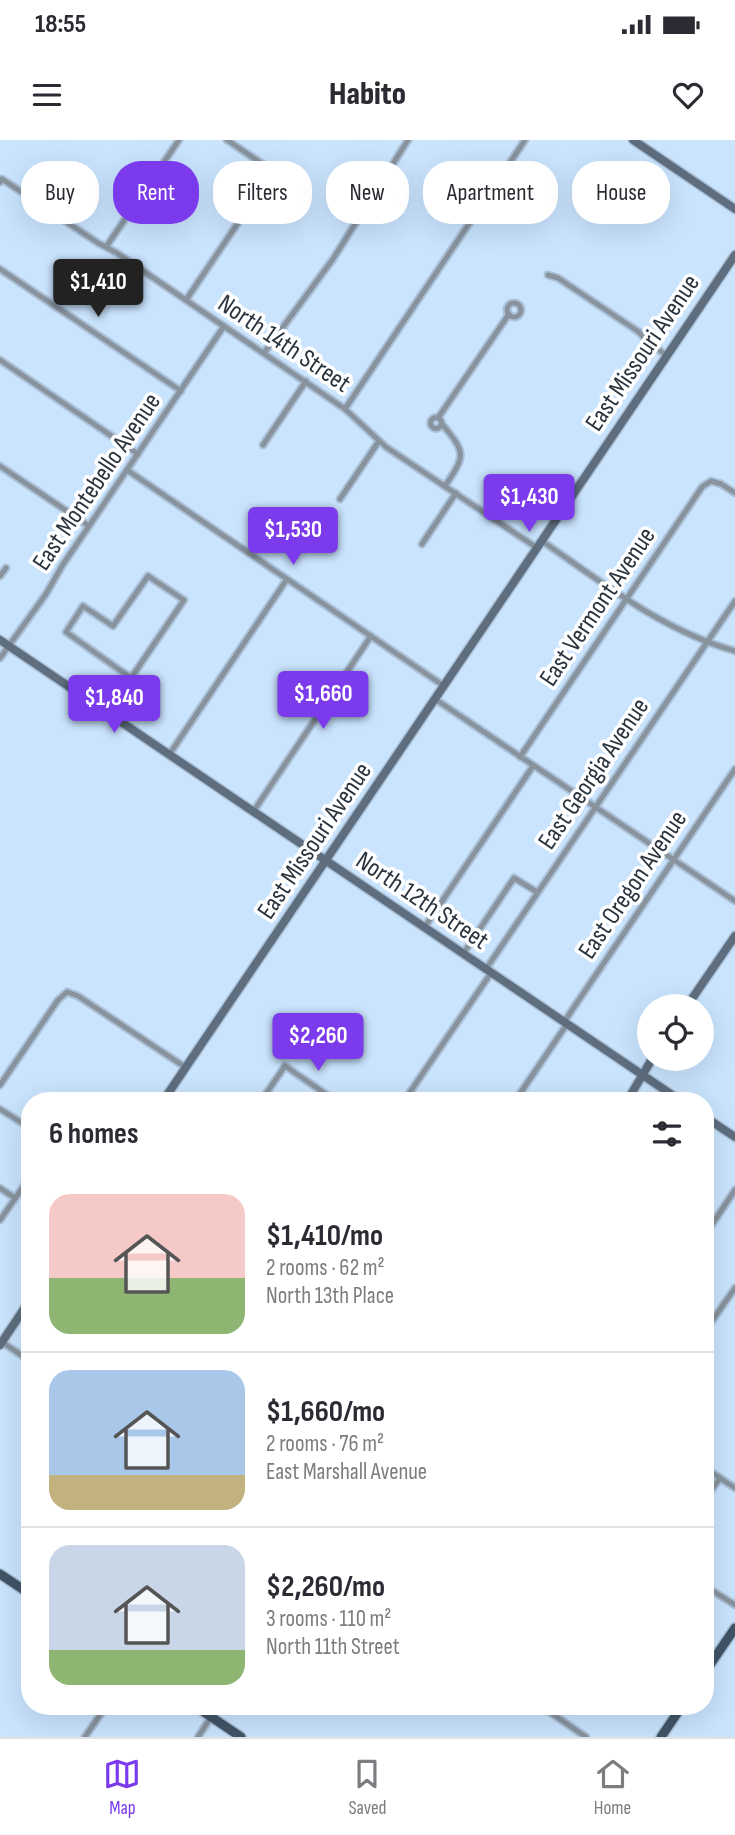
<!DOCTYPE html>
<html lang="en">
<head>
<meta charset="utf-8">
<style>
	body { margin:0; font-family:"Sofia Sans Condensed",sans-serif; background:#f2f2f3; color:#2b2b33; height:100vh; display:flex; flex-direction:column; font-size:26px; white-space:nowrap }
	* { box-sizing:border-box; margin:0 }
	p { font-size:23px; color:#7c7c81 }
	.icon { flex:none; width:38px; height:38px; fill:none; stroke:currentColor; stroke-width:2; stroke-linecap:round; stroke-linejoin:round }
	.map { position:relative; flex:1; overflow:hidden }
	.drawer { position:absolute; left:21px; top:952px; width:693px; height:623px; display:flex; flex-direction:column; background:#fff; border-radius:28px; box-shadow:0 7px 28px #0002 }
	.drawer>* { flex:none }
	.hud { position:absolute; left:21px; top:21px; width:693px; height:63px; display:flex; gap:14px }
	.buttons { position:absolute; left:637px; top:854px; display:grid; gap:14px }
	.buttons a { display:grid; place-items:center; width:77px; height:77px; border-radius:50%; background:#fff; box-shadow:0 7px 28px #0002; font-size:35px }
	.price { position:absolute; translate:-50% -60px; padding:0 16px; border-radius:7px; background:#7c3aed; color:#fff; font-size:23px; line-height:46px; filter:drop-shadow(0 2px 4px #0008) }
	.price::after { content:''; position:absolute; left:50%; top:42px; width:21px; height:16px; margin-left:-10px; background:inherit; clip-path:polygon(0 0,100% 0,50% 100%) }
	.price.selected { background:#222; color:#fff }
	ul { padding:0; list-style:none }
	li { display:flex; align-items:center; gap:21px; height:175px; padding:0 28px }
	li+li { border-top:2px solid #e1e1e2 }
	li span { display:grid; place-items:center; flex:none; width:196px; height:140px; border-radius:21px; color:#555 }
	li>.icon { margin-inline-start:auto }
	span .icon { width:84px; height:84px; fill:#fffc; stroke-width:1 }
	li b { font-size:30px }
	h2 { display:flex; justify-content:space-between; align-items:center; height:84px; padding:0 28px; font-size:30px }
	.pill { padding:0 24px; border-radius:28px; background:#fff; box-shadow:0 7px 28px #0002; font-size:24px; line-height:63px }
	.pill.selected { background:#7c3aed; color:#fff }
	.status { display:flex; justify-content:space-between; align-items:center; height:49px; padding:0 35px; background:#fff; direction:ltr }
	.status svg { height:19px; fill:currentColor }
	header { display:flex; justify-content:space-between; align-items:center; height:91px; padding:0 28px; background:#fff; font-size:32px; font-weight:800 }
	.menu { display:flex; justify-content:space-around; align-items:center; height:98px; border-top:2px solid #e1e1e2; background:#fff; font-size:19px; color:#7c7c81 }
	.menu a { display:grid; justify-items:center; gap:4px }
	.menu .selected { color:#7c3aed }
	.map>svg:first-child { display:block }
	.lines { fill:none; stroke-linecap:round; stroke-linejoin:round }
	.street-casing { stroke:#aac1d8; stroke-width:9 }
	.secondary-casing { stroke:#aac1d8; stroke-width:11 }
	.primary-casing { stroke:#aac1d8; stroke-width:12 }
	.street { stroke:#88939e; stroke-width:5 }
	.secondary { stroke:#5e6e7e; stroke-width:8 }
	.primary { stroke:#415466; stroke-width:9 }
	.labels { text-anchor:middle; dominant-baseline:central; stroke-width:7; stroke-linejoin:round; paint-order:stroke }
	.street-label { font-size:26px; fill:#2a343e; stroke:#fff }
</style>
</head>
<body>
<div class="status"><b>18:55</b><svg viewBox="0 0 49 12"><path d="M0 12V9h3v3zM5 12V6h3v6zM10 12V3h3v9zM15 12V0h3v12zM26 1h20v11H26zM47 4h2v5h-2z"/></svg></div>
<header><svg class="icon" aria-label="menu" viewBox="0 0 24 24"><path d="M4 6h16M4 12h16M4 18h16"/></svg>Habito<svg class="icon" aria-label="heart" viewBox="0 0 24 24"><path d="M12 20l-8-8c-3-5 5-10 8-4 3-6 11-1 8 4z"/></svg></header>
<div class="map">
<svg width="735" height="1597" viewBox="0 0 735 1597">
	<rect width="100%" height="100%" fill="#cae4fe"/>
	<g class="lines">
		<defs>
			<g id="street">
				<path d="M0,42L2,39L98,103L117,113L345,269L386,307L537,408"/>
				<path d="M106,107L179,0"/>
				<path d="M0,129L181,251"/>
				<path d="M548,135L558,138L639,192L649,203L666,215"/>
				<path d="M186,160L273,31L227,0"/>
				<circle cx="514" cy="170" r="7"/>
				<path d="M264,213L333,119L408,0"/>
				<path d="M0,220L138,314"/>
				<path d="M345,269L525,0"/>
				<circle cx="436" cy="283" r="5.5"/>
				<path d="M438,278L509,174"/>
				<path d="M442,284C466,313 466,315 445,346"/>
				<path d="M263,305L306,241"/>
				<path d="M0,326L89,386"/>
				<path d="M127,330L444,546"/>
				<path d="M340,359L379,301"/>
				<path d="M542,401C603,443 663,491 735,511"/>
				<path d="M422,404L456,353"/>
				<path d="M0,436L6,428"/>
				<path d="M148,436L184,460L131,538L66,492L83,466L113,486Z"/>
				<path d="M0,518L46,454L62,426L224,186"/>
				<path d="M435,559L735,761"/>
				<path d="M169,615L287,439"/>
				<path d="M520,617L702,347L711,341L721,344L735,353"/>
				<path d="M253,672L371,496"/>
				<path d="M424,788L533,626"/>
				<path d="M463,814L514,738L537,752"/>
				<path d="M486,829L735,461"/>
				<path d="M564,882L735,629"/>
				<path d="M0,945L58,860L67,852L78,856L185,927"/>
				<path d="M261,961L285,926L336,961"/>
				<path d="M404,961L491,833"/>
				<path d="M515,961L567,884"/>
				<path d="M0,969L30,988"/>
				<path d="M0,1048L15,1058"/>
				<path d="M0,1080L30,1037"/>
				<path d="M705,1095L735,1050"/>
				<path d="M705,1191L735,1148"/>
				<path d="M2,1202L30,1221"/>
				<path d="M705,1328L735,1348"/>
				<path d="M705,1359L720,1338"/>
				<path d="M705,1446L735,1465"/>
				<path d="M541,1566L586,1597"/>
				<path d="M85,1597L106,1566"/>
				<path d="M198,1597L211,1577"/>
			</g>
			<g id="secondary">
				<path d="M633,0L735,69"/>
				<path d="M0,500L681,961"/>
				<path d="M687,866L735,796"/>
				<path d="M163,961L735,115"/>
				<path d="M627,961L652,919"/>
				<path d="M705,977L735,997"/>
				<path d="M0,1205L30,1160"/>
				<path d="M211,1577L219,1566"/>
			</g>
			<g id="primary">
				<path d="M0,1434L30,1454"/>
				<path d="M705,1532L735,1488"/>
				<path d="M195,1566L241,1597"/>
				<path d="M661,1597L682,1566"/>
			</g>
		</defs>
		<!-- street casing -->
		<use href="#street" class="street-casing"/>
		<!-- secondary casing -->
		<use href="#secondary" class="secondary-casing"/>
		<!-- primary casing -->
		<use href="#primary" class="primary-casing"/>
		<!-- street -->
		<use href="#street" class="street"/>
		<!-- secondary -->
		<use href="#secondary" class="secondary"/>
		<!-- primary -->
		<use href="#primary" class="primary"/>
	</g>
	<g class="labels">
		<!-- street labels -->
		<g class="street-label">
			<text transform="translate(284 204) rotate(34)">North 14th Street</text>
			<text transform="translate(643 213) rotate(-56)">East Missouri Avenue</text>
			<text transform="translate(97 342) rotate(-56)">East Montebello Avenue</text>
			<text transform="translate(598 467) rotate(-56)">East Vermont Avenue</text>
			<text transform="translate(594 634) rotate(-56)">East Georgia Avenue</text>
			<text transform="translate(315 701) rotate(-56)">East Missouri Avenue</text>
			<text transform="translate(633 745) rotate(-56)">East Oregon Avenue</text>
			<text transform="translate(422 761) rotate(34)">North 12th Street</text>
		</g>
	</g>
</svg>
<div class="buttons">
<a><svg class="icon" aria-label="locate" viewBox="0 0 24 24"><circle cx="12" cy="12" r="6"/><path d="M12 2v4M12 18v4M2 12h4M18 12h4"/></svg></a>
</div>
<b class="price selected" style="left:98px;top:179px">$1,410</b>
<b class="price" style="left:529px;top:394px">$1,430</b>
<b class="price" style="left:293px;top:427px">$1,530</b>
<b class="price" style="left:323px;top:591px">$1,660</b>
<b class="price" style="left:114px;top:595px">$1,840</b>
<b class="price" style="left:318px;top:933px">$2,260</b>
<div class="hud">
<a class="pill">Buy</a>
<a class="pill selected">Rent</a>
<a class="pill">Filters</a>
<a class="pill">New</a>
<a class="pill">Apartment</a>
<a class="pill">House</a>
</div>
<section class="drawer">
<h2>6 homes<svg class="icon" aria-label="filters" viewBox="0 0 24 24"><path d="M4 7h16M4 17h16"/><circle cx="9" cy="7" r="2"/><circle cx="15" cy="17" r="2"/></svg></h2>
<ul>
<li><span style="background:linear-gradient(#f6c9c9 60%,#8fb573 0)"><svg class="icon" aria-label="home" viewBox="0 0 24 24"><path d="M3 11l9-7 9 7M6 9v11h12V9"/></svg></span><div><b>$1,410/mo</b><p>2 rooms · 62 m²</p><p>North 13th Place</p></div></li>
<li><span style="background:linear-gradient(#a9c7e8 75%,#c2b280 0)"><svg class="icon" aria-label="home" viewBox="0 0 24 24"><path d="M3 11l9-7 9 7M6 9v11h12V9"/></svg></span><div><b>$1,660/mo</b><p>2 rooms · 76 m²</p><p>East Marshall Avenue</p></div></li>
<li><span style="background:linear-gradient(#c9d6e8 75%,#8fb573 0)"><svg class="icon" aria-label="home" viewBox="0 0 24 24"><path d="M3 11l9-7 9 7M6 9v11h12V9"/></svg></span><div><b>$2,260/mo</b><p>3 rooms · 110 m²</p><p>North 11th Street</p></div></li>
</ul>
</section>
</div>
<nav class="menu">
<a class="selected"><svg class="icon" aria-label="map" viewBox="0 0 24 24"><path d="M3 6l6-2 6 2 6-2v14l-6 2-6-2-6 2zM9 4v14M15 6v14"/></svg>Map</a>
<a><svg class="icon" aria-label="saved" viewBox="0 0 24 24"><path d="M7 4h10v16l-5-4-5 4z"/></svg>Saved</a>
<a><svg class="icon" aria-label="home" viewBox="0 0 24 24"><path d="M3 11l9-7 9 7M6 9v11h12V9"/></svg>Home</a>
</nav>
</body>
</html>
